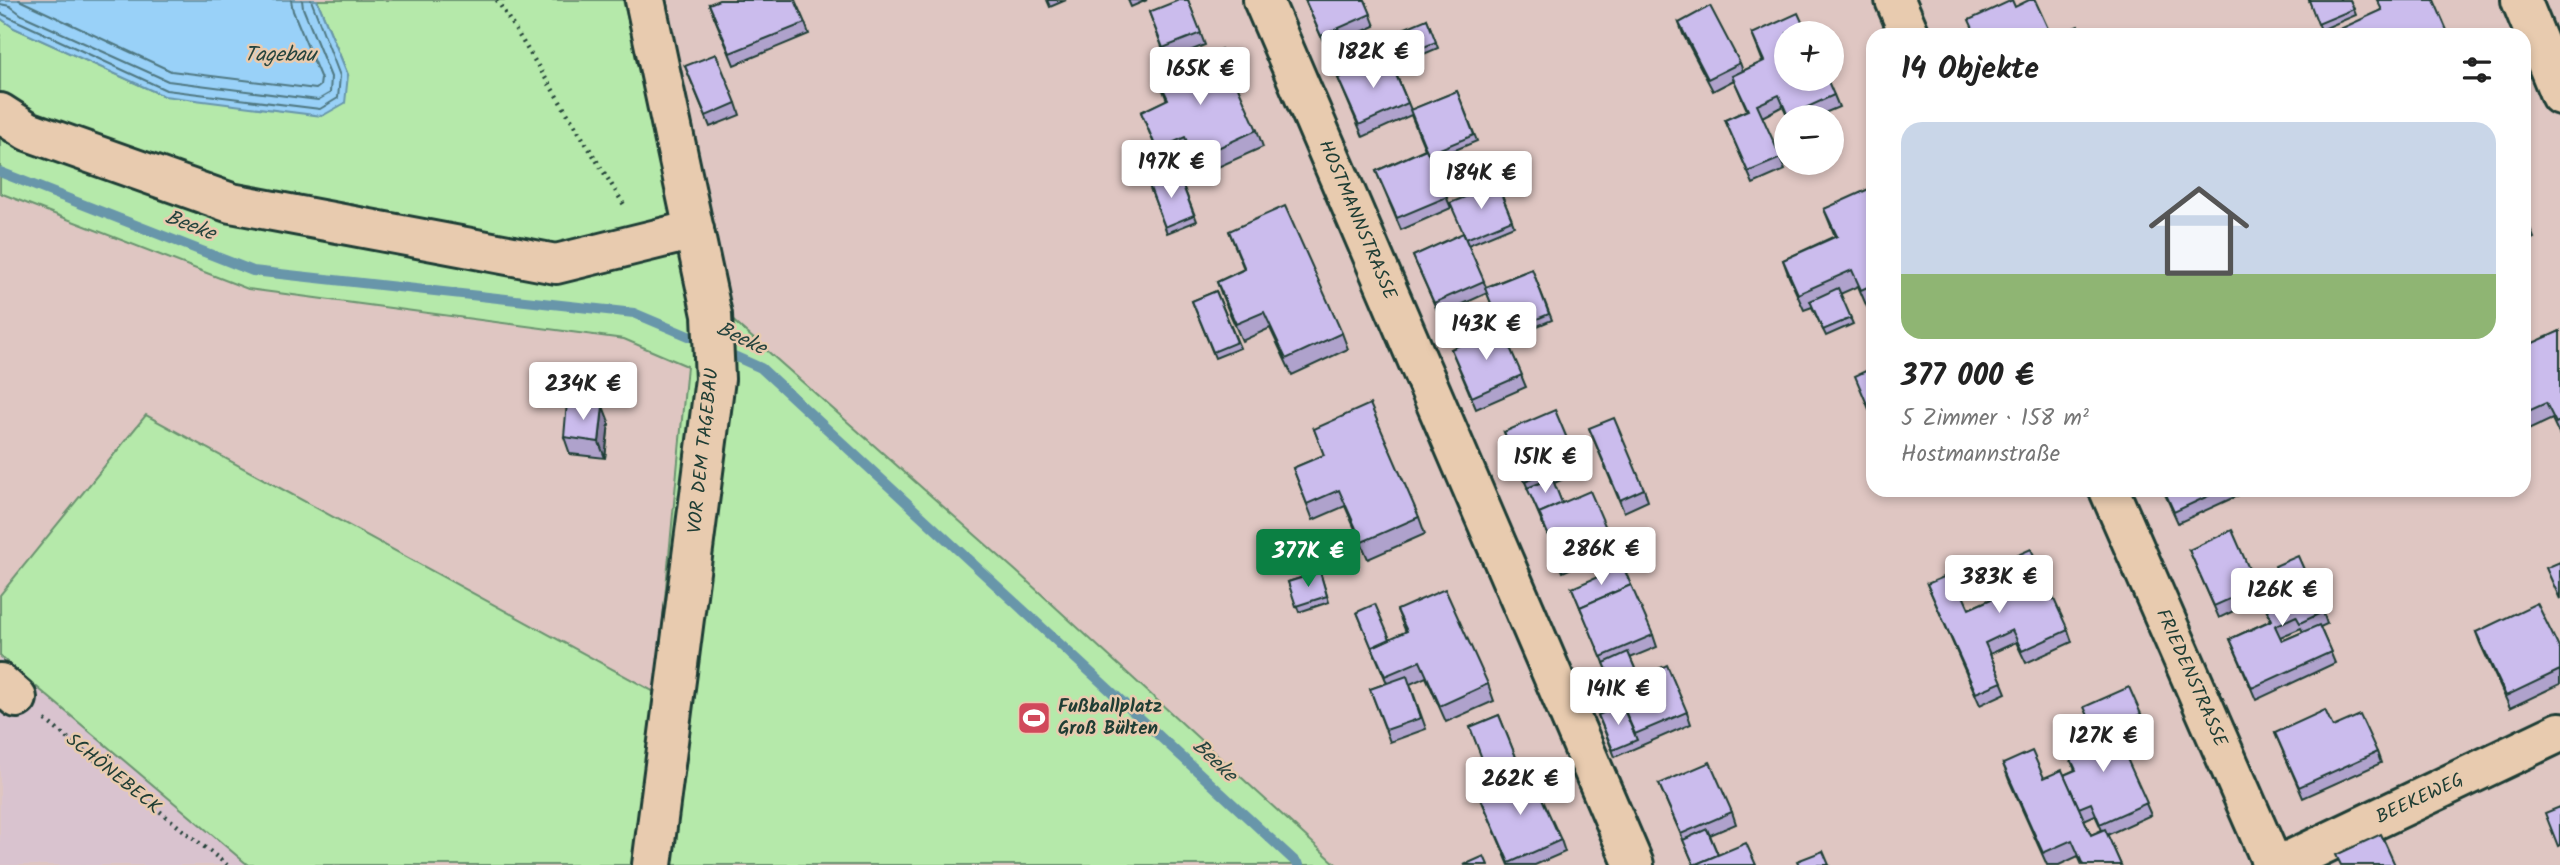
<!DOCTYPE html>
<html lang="de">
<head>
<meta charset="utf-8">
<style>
	body { margin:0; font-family:Kalam,sans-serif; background:#f6f6f6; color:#222; height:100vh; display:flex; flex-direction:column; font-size:26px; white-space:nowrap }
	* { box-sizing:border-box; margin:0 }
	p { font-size:23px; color:#767676 }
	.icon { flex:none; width:38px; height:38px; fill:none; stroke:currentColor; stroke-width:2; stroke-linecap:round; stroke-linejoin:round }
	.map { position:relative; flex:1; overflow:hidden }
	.details { position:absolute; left:1866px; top:28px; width:665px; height:469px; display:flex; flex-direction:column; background:#fff; border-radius:21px; box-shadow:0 4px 10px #0003 }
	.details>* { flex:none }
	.controls { position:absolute; left:1774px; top:21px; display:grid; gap:14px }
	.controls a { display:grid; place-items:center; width:70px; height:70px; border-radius:50%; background:#fff; box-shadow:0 4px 10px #0003; font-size:35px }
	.price { position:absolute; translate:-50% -60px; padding:0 16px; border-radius:7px; background:#fff; color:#222; font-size:23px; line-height:46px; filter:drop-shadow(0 2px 4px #0008) }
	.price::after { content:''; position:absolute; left:50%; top:42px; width:21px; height:16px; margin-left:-10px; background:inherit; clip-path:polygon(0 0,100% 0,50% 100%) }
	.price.on { background:#0b8043; color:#fff }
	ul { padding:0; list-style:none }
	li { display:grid; align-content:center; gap:14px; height:371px; padding:0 35px }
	li span { display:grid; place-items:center; height:217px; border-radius:21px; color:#555 }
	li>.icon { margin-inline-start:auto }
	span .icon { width:126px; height:126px; fill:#fffc; stroke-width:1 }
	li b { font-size:30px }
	h2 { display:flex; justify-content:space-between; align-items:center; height:84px; padding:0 35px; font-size:30px }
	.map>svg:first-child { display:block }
	.built { fill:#d9c3cf }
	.green { fill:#b5e9aa; stroke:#6a936f; stroke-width:2 }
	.water { fill:#99d1f8; stroke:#6896aa; stroke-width:2 }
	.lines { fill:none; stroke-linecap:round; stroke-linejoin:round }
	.shore { stroke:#507882; stroke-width:2 }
	.stream { stroke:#6896aa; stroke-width:10 }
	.minor-casing { stroke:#1f3d34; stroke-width:44 }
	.path { stroke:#1f3d34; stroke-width:4.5; stroke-dasharray:2 5; stroke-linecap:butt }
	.minor { stroke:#e8cbaf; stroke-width:38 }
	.wall { fill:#afa2cc; stroke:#1f3d34; stroke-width:2; fill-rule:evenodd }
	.shaded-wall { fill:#8e84a6; stroke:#1f3d34; stroke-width:2 }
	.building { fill:#cbbced; stroke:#1f3d34; stroke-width:2 }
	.labels { text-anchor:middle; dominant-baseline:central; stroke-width:5; stroke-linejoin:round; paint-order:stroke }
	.street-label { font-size:19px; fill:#1f3d34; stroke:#e8cbaf }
	.poi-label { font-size:19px; font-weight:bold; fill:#1f3d34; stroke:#e8cbaf; text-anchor:start }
	.water-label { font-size:21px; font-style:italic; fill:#25443e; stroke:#e8cbaf }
</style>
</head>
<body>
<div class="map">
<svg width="2560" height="865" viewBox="0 0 2560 865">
	<rect width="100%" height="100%" fill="#dfc6c2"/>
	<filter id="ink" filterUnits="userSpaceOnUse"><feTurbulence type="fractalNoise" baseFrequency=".0143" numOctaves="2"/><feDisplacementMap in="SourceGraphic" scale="14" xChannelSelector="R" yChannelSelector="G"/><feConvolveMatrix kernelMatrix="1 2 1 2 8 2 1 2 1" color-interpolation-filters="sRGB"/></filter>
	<g filter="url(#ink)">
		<!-- built -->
		<path class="built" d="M0,656L248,865H0Z"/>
		<!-- green -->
		<path class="green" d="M317,0H623L695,287L1016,571L1337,865H248L0,656V595L146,415L656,693L687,366L624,339L248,289L0,193V18L14,28L164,96L348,75Z"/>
		<!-- water -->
		<path class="water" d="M0,0H317L348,75L345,103L322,116L164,96L14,28L0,18Z"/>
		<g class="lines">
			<!-- shore -->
			<g class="shore">
				<path d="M19,0L171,71L316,89L320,86L321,79L293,11L291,0"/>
				<path d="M0,4L10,6L22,15L168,81L318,100L330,93L331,77L303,8L302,0"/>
				<path d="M0,13L166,90L320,109L338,98L340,76L311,0"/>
			</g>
			<!-- stream -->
			<g class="stream">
				<path d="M0,172L253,271L634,313L705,343"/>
				<path d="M723,351L761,368L1299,865"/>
			</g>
			<defs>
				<g id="minor">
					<path d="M645,0L712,315L715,379L652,865"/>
					<path d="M1263,0L1634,865"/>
					<path d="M1895,0L1910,35"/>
					<path d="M2521,0L2560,95"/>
					<path d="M0,113L28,131L231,203L556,264L694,230"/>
					<path d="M2109,490L2273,865"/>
					<path d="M0,683L17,698"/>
					<path d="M2280,865L2560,732"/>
				</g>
			</defs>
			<!-- minor casing -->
			<use href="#minor" class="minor-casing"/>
			<!-- path -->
			<g class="path">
				<path d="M497,0L626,208"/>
				<path d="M45,720L227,865"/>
			</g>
			<!-- minor -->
			<use href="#minor" class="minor"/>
		</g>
		<!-- wall -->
		<g class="wall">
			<path d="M1047,0H1066L1050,7Z"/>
			<path d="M1128,0H1147L1131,7Z"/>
			<path d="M1188,0L1205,45L1167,60L1149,12Z"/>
			<path d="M1305,0H1365L1375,26L1326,48Z"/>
			<path d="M2309,0H2350L2356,15L2321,30Z"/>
			<path d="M709,4L805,23L809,34L734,65Z"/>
			<path d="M1427,19L1438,48L1393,67L1411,110L1457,91L1477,141L1431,160L1451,208L1401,230L1376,171L1425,149L1411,115L1363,137L1338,78L1387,56Z"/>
			<path d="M1679,23L1740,63L1743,71L1763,62L1752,34L1834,95L1839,107L1815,117H1788L1783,106L1762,117L1785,170L1753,184L1725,120L1747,110L1734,80L1713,91L1683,34Z"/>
			<path d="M685,66L736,103L740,115L710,127Z"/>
			<path d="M1158,78L1257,130L1263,147L1200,175L1191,154L1163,166L1141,112L1167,100Z"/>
			<path d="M1178,173L1197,221L1167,233L1149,185Z"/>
			<path d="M1497,184L1514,226L1468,245L1486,287L1532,269L1552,320L1506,339L1526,387L1476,409L1451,349L1501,328L1487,293L1439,315L1413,256L1463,234Z"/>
			<path d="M1872,192V304L1867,307L1858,286L1840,294L1853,324L1826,336L1812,307L1804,310L1789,277L1783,260L1835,236L1824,209Z"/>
			<path d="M2524,213L2534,238L2524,243Z"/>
			<path d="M1229,231L1342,333L1348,349L1292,375L1270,328L1242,341L1223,298L1217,282L1244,269Z"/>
			<path d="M1216,291L1240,348L1215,358L1192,301Z"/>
			<path d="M2560,331V436L2552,419L2524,432V368L2529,366L2524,350Z"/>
			<path d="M609,422L605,458L570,454L564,437Z"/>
			<path d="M1589,428L1644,489L1648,501L1624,512Z"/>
			<path d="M1314,429L1419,517L1425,534L1368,559L1345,506L1313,520L1293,468L1324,455Z"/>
			<path d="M1504,432L1576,460L1580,472L1554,483L1562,503L1610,537L1615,549L1563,572Z"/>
			<path d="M2163,490H2250L2178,523Z"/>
			<path d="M2189,550L2257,587L2261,598L2219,618Z"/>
			<path d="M1984,570L2068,630L2072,642L2026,663L2016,642L1990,654L2006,693L1980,705L1927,584L1969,609L1996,597Z"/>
			<path d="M1320,572L1329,602L1299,612L1288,582Z"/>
			<path d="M2257,587L2323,612L2327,624L2320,627L2335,663L2256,700L2230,639L2271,620ZM2301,628L2303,632L2282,641L2280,637Z"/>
			<path d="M1572,588L1653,635L1657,647L1630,658L1639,677L1687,712L1691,724L1615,757L1598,715L1623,707Z"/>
			<path d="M1397,610L1488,684L1494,701L1446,722L1426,677L1410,684L1426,729L1390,742L1370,689L1387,683L1357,612L1390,639L1406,632Z"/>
			<path d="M2476,632L2560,650V684L2510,708L2480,643Z"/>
			<path d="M2141,714L2143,720L2115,733L2151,815L2107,835L2121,865H2082L2078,856L2059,865H2047L2009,780L2003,764L2044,778L2064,775L2075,770L2063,742ZM2095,815L2102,830L2091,835L2084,820Z"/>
			<path d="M1499,715L1518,763L1489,775L1470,727Z"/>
			<path d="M2333,727L2377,752L2381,763L2303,798L2275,733Z"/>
			<path d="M1659,784L1732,812L1736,824L1710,835L1718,855L1694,865Z"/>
			<path d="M1479,794L1561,840L1565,852L1535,865H1509Z"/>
		</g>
		<!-- shaded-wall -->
		<path class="shaded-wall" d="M603,406L609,422L605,458L599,442Z"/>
		<!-- building -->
		<g class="building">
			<path d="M719,0H795L805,23L730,53L709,4Z"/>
			<path d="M1179,0H1188L1201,33L1163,48L1149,12Z"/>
			<path d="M1305,0H1365L1371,14L1321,36Z"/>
			<path d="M2012,0L2015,7L2029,0H2035L2051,35H1976L1969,20Z"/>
			<path d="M2309,0H2350L2354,9L2318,24Z"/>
			<path d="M2377,0H2434L2449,35H2327L2382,10Z"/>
			<path d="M1710,6L1740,63L1708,79L1679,23Z"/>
			<path d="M1798,13L1807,33H1787V79H1827L1834,95L1788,116L1779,95L1757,105L1781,158L1748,172L1725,120L1748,110L1732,76L1764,61L1752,34Z"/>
			<path d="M1427,19L1436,42L1390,61L1381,38Z"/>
			<path d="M2078,26L2082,35H2057Z"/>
			<path d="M1221,49L1257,130L1194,159L1185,137L1157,150L1141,112L1168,99L1158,78Z"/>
			<path d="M716,54L736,103L706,116L685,66Z"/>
			<path d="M1388,56L1408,103L1359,125L1338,78Z"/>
			<path d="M1457,91L1474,135L1428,154L1410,110Z"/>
			<path d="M1426,149L1447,197L1397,218L1376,171Z"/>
			<path d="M1178,173L1194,215L1165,227L1149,185Z"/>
			<path d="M1497,184L1512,220L1466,239L1450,203Z"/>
			<path d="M1871,188L1872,192V285L1861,290L1852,270L1798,294L1783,260L1837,236L1824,209Z"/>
			<path d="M1285,206L1342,333L1286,359L1264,312L1236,324L1217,282L1245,269L1229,231Z"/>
			<path d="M2524,213L2529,227L2524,229Z"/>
			<path d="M1463,233L1484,281L1434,303L1413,256Z"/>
			<path d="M1532,269L1549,314L1503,333L1485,288Z"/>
			<path d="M1838,288L1851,318L1823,330L1810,301Z"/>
			<path d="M1216,291L1237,342L1213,352L1192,301Z"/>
			<path d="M1501,327L1522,375L1472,397L1451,349Z"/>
			<path d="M2560,331V421L2556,423L2546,403L2524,413V368L2530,366L2524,350V347Z"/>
			<path d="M1872,368V416L1855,376Z"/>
			<path d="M567,402L603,406L599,442L564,437Z"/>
			<path d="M1370,404L1419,517L1362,542L1339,490L1307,504L1293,468L1324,455L1314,429Z"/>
			<path d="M1555,410L1576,460L1525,482L1504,432Z"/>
			<path d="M1614,418L1644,489L1620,500L1589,428Z"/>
			<path d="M1552,478L1562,503L1539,513L1541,518L1527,488Z"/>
			<path d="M2164,490H2221L2174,512Z"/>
			<path d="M1590,491L1610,537L1559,560L1539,513Z"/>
			<path d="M2232,530L2257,587L2214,606L2189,550Z"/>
			<path d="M2031,549L2068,630L2022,651L2012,630L1985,643L2002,682L1976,693L1927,584L1953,573L1969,609L1996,597L1984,570Z"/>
			<path d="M2298,556L2323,612L2300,623L2296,616L2275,626L2282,641L2319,625L2331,652L2252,688L2230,639L2272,620L2257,587L2279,577L2275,566Z"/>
			<path d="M2560,562V599L2546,568Z"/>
			<path d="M1623,566L1631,585L1580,607L1582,612L1572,588Z"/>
			<path d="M1320,572L1327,596L1296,606L1288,582Z"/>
			<path d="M1631,585L1653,635L1601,657L1580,607Z"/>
			<path d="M1445,589L1488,684L1440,706L1420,661L1385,676L1372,647L1407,631L1397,610Z"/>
			<path d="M2537,603L2560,650V670L2506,696L2476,632Z"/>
			<path d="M1375,604L1390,639L1372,647L1373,651L1357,612Z"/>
			<path d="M1628,652L1639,678L1615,688L1617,693L1604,663Z"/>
			<path d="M1667,665L1687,712L1635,734L1615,688Z"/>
			<path d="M1407,676L1421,718L1386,730L1370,689Z"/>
			<path d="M2129,687L2141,714L2112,727L2110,721L2094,729L2084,707Z"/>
			<path d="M1622,705L1637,740L1613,750L1598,715Z"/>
			<path d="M2325,710L2333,727L2360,715L2377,752L2299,787L2275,733Z"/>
			<path d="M1499,715L1516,757L1486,769L1470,727Z"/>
			<path d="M2110,721L2147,803L2100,824L2091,803L2079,808L2064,775L2076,770L2063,742Z"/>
			<path d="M2032,751L2044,778L2062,770L2091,835L2105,829L2121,865H2083L2072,840L2043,853L2003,764Z"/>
			<path d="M1710,762L1732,812L1681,834L1659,784Z"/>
			<path d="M1530,772L1561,840L1509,863L1479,794Z"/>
			<path d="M2560,807V845L2558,846L2545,813Z"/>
			<path d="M1707,829L1718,855L1694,865L1683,840Z"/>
			<path d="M2381,834L2395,865H2341L2336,855Z"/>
			<path d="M1746,843L1756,865H1694Z"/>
			<path d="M1823,851L1829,865H1799L1797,861Z"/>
			<path d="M1484,856L1488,865H1464Z"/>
		</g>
	</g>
	<!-- icons -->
	<defs>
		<symbol id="stadium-square" viewBox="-11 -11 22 22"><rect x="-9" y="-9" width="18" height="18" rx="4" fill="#d1495b" stroke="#e8cbaf"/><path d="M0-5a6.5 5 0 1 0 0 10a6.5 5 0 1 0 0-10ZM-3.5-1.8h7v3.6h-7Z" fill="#fff"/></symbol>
	</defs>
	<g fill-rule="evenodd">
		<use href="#stadium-square" x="1015" y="699" width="38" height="38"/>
	</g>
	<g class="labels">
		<!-- street labels -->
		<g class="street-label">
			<text transform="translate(1357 220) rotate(67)">HOSTMANNSTRASSE</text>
			<text transform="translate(704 451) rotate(-84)">VOR DEM TAGEBAU</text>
			<text transform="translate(2191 678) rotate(66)">FRIEDENSTRASSE</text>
			<text transform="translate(113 774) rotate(39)">SCHÖNEBECK</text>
			<text transform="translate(2420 799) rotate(-25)">BEEKEWEG</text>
		</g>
		<!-- poi labels -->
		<g class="poi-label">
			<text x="1058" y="707">Fußballplatz<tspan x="1058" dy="22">Groß Bülten</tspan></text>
		</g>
		<!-- water labels -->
		<g class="water-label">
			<text x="280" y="55">Tagebau</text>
			<text transform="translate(190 226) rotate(21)">Beeke</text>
			<text transform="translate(741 339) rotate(25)">Beeke</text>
			<text transform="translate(1214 761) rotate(43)">Beeke</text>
		</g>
	</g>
</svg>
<div class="controls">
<a>+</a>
<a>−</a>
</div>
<b class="price" style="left:1373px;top:90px">182K €</b>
<b class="price" style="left:1200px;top:107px">165K €</b>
<b class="price" style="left:1171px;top:200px">197K €</b>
<b class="price" style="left:1481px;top:211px">184K €</b>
<b class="price" style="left:1486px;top:362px">143K €</b>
<b class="price" style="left:583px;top:422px">234K €</b>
<b class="price" style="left:1545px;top:495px">151K €</b>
<b class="price" style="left:1601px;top:587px">286K €</b>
<b class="price on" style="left:1308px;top:589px">377K €</b>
<b class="price" style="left:1999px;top:615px">383K €</b>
<b class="price" style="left:2282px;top:628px">126K €</b>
<b class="price" style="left:1618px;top:727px">141K €</b>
<b class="price" style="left:2103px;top:774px">127K €</b>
<b class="price" style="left:1520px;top:817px">262K €</b>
<section class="details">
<h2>14 Objekte<svg class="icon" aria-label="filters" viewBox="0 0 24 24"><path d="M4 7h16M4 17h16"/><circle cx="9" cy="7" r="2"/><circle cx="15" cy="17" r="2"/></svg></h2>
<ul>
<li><span style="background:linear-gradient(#c9d6e8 70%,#8fb573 0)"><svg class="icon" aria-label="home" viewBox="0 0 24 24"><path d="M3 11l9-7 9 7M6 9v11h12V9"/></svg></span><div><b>377 000 €</b><p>5 Zimmer · 158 m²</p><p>Hostmannstraße</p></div></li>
</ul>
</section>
</div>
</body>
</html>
